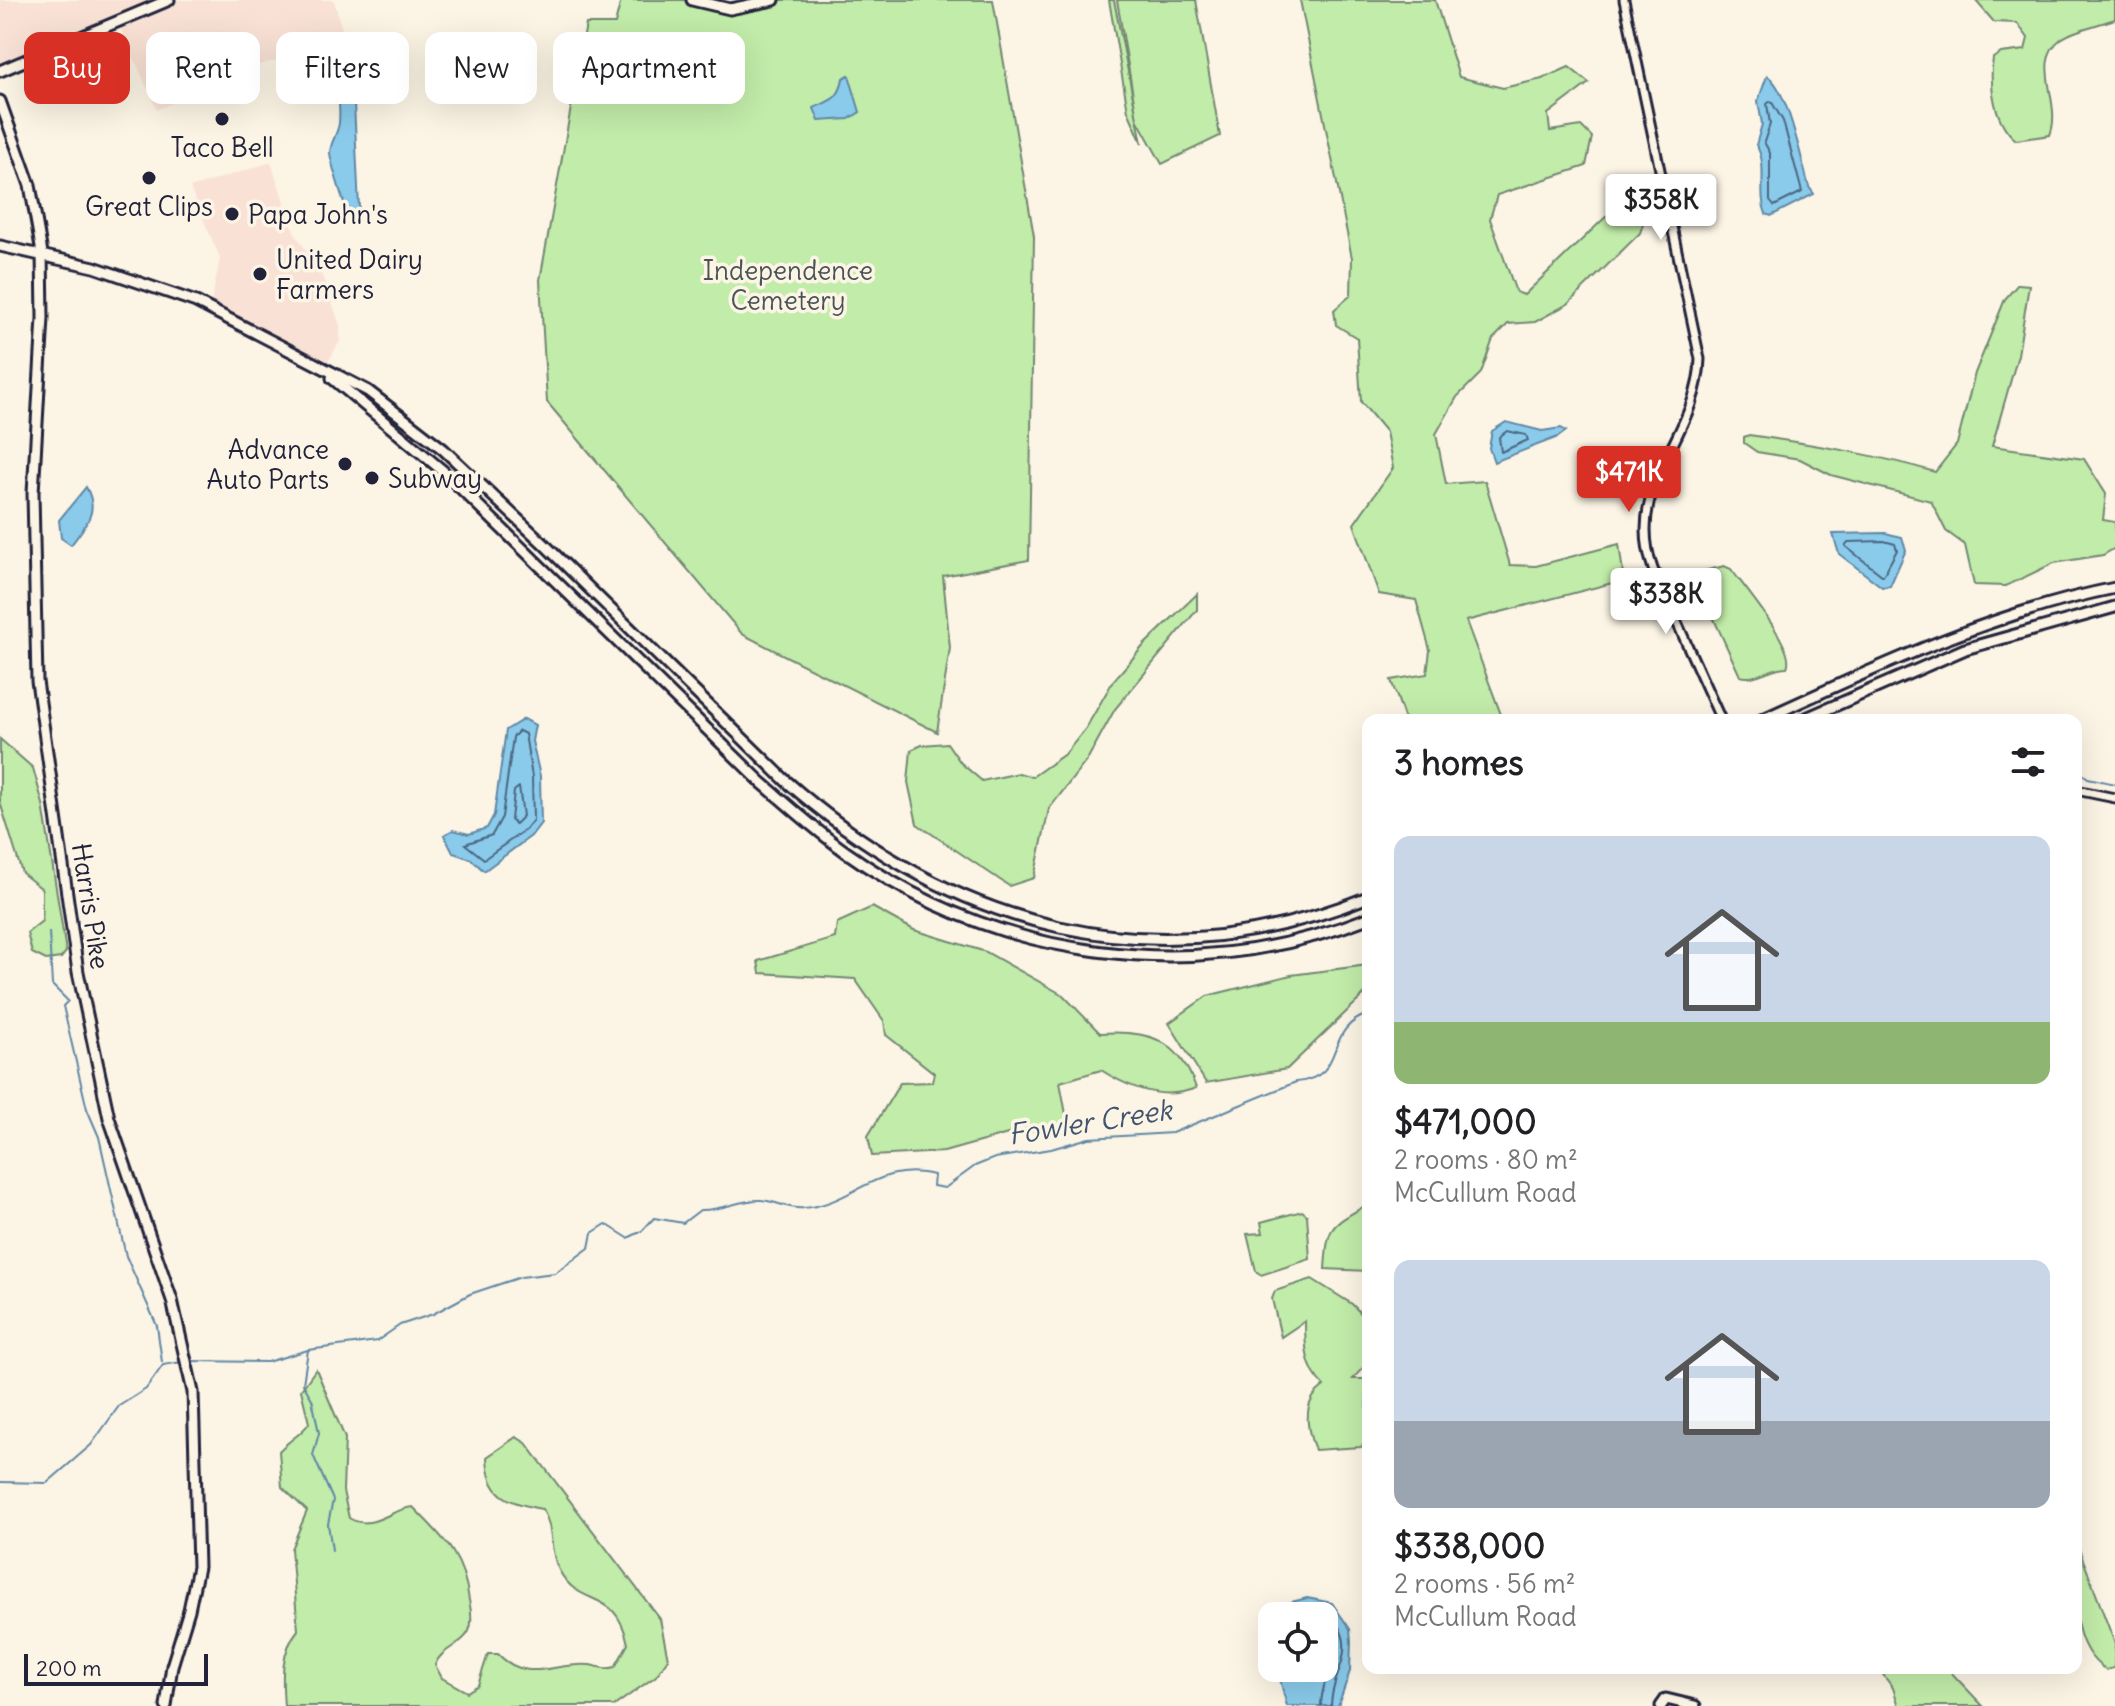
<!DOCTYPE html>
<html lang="en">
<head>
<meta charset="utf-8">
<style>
	body { margin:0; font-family:Delius,sans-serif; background:#f2f2f2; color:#202124; height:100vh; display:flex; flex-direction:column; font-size:30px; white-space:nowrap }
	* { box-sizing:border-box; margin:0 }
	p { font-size:26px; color:#757577 }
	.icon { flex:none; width:44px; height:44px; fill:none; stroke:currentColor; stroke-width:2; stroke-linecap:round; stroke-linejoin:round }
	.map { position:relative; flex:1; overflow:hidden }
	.sheet { position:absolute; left:1362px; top:714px; width:720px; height:960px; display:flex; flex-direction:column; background:#fff; border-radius:16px; box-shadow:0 8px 32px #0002 }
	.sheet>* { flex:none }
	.top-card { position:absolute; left:24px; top:32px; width:760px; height:72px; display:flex; gap:16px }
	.tools { position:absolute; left:1258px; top:1602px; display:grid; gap:16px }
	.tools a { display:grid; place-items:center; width:80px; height:80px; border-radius:16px; background:#fff; box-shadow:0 8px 32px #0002; font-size:40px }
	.scale { position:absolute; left:24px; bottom:20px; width:184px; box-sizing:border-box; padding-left:8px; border:4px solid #22223b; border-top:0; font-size:22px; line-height:28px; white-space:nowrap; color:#22223b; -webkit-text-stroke:6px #fcf5e5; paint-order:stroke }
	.price { position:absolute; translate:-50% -68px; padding:0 18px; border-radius:8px; background:#fff; color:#222; font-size:26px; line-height:52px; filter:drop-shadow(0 2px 4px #0008) }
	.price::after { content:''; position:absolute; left:50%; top:48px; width:24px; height:18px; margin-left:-12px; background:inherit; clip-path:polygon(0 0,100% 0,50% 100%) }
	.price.on { background:#d93025; color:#fff }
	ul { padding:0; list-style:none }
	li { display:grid; align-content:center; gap:16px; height:424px; padding:0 32px }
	li span { display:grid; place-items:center; height:248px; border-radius:16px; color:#555 }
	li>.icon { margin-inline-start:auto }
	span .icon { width:144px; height:144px; fill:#fffc; stroke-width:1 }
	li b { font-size:34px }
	h2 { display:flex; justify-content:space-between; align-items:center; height:96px; padding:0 32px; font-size:34px }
	.pill { padding:0 28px; border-radius:16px; background:#fff; box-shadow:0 8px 32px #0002; font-size:28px; line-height:72px }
	.pill.on { background:#d93025; color:#fff }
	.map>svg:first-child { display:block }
	.built { fill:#f9e2d5 }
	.green { fill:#c2eca9; stroke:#728772; stroke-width:2 }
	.water { fill:#8acbeb; stroke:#6087a5; stroke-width:2 }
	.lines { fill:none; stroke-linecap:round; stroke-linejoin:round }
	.shore { stroke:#4c6681; stroke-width:2 }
	.stream { stroke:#6087a5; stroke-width:2 }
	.minor-casing { stroke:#22223b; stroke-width:13 }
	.major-casing { stroke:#22223b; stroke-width:15 }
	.minor { stroke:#fcf5e5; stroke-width:7 }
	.major { stroke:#fcf5e5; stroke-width:9 }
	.poi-dot { fill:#22223b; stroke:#fcf5e5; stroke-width:3 }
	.labels { text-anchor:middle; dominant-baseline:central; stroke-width:7; stroke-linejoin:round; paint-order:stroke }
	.poi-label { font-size:26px; fill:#22223b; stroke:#fcf5e5; text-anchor:start }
	.park-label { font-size:26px; fill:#4a5456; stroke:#fcf5e5 }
	.street-label { font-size:26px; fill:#22223b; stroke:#fcf5e5 }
	.water-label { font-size:28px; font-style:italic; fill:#415570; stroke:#fcf5e5 }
</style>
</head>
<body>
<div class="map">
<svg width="2115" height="1706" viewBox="0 0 2115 1706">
	<rect width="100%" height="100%" fill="#fcf5e5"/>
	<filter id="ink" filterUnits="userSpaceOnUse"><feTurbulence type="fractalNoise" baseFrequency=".0125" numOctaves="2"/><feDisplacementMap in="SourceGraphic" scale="16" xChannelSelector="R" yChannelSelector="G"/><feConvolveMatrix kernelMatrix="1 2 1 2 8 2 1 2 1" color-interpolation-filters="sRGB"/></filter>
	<g filter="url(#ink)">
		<!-- built -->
		<g class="built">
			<path d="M0,0H334L344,36L327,38L275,61L246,68L157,110L118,23L0,71Z"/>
			<path d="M271,162L294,231L323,278L340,325V341L323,371L210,308L220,258L190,188Z"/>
		</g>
		<!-- green -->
		<g class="green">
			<path d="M621,0H692L712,7L774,0H993L1034,236L1029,560L943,576L950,648L937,732L742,634L547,402L540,280L586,24H615Z"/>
			<path d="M1109,0H1114L1142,143L1128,111Z"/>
			<path d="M1117,0H1196L1220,136L1162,164L1137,119Z"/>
			<path d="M1300,0H1435L1459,77L1503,88L1542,79L1569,67L1589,83L1548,114L1550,131L1581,126L1592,137L1586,166L1497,195L1490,219L1516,292L1524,295L1615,208L1633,201L1648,208L1640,233L1568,304L1535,322L1508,324L1493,339L1481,373L1457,397L1436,434L1446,484L1485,481L1510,565L1536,566L1619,544L1624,580L1466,621L1503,720H1405L1391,680L1427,674L1430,650L1416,600L1379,594L1354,524L1393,468L1386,432L1361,402L1357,338L1336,325L1334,310L1351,295L1352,258Z"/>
			<path d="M1975,0H2115V19C2099,25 2075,29 2061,39C2030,62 2063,103 2050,135L2016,140C1994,122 1989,86 1993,58L2001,53L2025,50L2028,38L2017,23L1994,22Z"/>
			<path d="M2018,284L2029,285L2018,355L1992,446L2084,459L2106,494L2103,520L2115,522V548L2103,555L2054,563L2006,586L1974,585L1965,545L1946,531L1931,501L1831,475L1800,459L1757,452L1744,443V437L1749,435C1812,444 1874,454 1935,472L1957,444L1975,373L2005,299Z"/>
			<path d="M1724,566L1731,569C1744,587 1797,649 1787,667C1769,667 1757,681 1740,676L1696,580L1704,571Z"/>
			<path d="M1197,594V610L1115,709L1087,760L1049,809L1034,878L1009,886L917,824L908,782L911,750L922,745L947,743L961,763L982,781L1019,773L1032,777L1066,753L1086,728L1113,681L1145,644Z"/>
			<path d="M0,739L33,768L43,804L66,952L61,958L46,960L32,953L27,933L42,921V889L22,873L0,802Z"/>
			<path d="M872,907L914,930L986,952L1063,995L1100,1033C1147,1030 1179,1038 1196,1088C1164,1101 1129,1088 1101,1070L1060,1082L1068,1125L1008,1134L944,1152L872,1156L868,1136L900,1083L932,1082L934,1073L886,1035L884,1021L855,979L760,973L758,961L835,938L837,923Z"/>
			<path d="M1368,965V991L1287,1069L1206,1083L1169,1023L1207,996L1291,975Z"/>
			<path d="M1368,1204V1271L1325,1269C1328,1223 1330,1227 1368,1204Z"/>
			<path d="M1302,1211L1307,1215L1310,1259L1261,1275L1256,1271L1247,1234L1263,1233L1261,1222Z"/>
			<path d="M1312,1279L1352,1304L1368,1321V1362L1353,1379H1366L1368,1437L1361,1447L1315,1450C1306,1428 1301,1402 1324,1386C1305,1368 1305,1346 1305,1321L1281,1337L1272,1299L1275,1291Z"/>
			<path d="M316,1369L345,1438L343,1491L349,1518C372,1532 390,1509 413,1507C444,1539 463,1554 469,1600C471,1609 473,1622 469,1631C462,1646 441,1648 435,1665L442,1678L467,1692L478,1685L488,1654H498C528,1685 556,1661 590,1665C601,1667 604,1670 615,1667L628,1644C616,1585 580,1611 559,1570C548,1550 555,1528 542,1509C507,1503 488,1495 487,1457L516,1437L526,1443L660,1619L668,1659L656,1676L614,1706H284C282,1679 280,1652 298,1630L291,1549L307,1511L282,1487L279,1451C289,1440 302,1434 309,1423L301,1390Z"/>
			<path d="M2076,1541L2115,1644L2114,1668L2106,1670C2065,1644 2076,1582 2076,1541Z"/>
			<path d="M1878,1668H1947L1983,1706H1899L1893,1688Z"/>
		</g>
		<!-- water -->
		<g class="water">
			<path d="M340,66L354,103L359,208L351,219C346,212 331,163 330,153C330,143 338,133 339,123C341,103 335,86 340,66Z"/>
			<path d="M849,75L860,112L849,119L819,121L814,108C831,100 840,99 843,78Z"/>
			<path d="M1767,76C1787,86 1802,163 1809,187L1814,194L1771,216L1766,214C1757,192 1769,165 1756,145L1762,124L1758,101Z"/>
			<path d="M1506,422L1542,431L1561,428L1566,431L1558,437L1494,462L1489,448L1492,431Z"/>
			<path d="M86,487C100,511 86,525 71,545L61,538L59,520Z"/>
			<path d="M1885,533L1902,537L1906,550L1890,586L1882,587L1839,554L1833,534Z"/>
			<path d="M524,719L535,725L532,741L540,776L541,823L531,836L484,871L471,859L453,853L444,835L453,830L469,834L487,828L494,815L506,730Z"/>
			<path d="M1307,1598L1332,1603L1350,1629L1351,1641L1350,1671L1338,1706H1287L1277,1668H1324V1616H1279L1287,1603Z"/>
		</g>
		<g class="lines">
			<!-- shore -->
			<g class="shore">
				<path d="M1771,101L1783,121L1802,192L1774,206L1770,201V153L1764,142L1770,124L1767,104Z"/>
				<path d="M1507,431L1526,435L1528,440L1501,452L1499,437Z"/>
				<path d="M1884,541L1895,544L1897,550L1883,576L1845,546L1848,542Z"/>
				<path d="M519,731L525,734L532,777L533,820L525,830L484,859L465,844L492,835L502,817L513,737Z"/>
				<path d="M519,787L523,816L515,824L511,820L514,791Z"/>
				<path d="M1288,1616C1297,1603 1313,1607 1326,1610C1364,1649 1331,1668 1331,1706"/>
				<path d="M1321,1706C1321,1675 1345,1653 1324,1622"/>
			</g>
			<!-- stream -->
			<g class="stream">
				<path d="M2076,769L2088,778L2115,784"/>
				<path d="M49,932L52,985L68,1001L63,1006L87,1109L99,1137L126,1256L157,1326L162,1362"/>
				<path d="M308,1350L303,1384L312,1399L319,1433L313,1455L333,1500L328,1524L332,1550"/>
				<path d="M189,1361L267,1362L308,1350L377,1341L400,1325L433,1314L470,1294L521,1277L555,1273L589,1248L592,1233L606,1224L628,1238L642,1231L654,1218L683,1223L700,1210C721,1211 741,1199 761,1200C776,1201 790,1210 804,1208C854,1203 878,1161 934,1175L933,1186L945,1188L975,1166L995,1158L1051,1149L1089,1138L1172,1133L1296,1082C1349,1077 1321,1030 1368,1014"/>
				<path d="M0,1482L47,1483L91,1445L119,1406L146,1389L163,1365L182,1362"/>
			</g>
			<defs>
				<g id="minor">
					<path d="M1624,0L1700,359C1698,437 1623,485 1653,569L1721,720"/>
					<path d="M2076,790L2115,798"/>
				</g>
				<g id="major">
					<path d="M692,0L730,9L774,0"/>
					<path d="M0,71L169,0"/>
					<path d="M0,101L30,185L42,253L43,318L33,493L37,681L78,972L109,1118L172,1300L193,1392L198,1567L189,1610L172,1666L166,1706"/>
					<path d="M0,246L94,267L196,302L368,391L443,449L544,544L785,780C954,929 1154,984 1368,897"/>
					<path d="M332,378L443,471L761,782C789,806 816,831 846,852C999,961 1194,986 1368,918"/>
					<path d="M1761,720C1875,668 1990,613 2115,588"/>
					<path d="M1802,720L1965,649L2115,607"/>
					<path d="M1661,1706L1666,1699L1695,1706"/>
				</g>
			</defs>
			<!-- minor casing -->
			<use href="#minor" class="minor-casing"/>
			<!-- major casing -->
			<use href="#major" class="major-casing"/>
			<!-- minor -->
			<use href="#minor" class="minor"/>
			<!-- major -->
			<use href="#major" class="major"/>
		</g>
	</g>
	<!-- markers -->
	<g class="poi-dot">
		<circle cx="222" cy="119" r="8"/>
		<circle cx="149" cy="178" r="8"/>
		<circle cx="232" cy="214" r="8"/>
		<circle cx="260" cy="274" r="8"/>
		<circle cx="345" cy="464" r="8"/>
		<circle cx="372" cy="478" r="8"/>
	</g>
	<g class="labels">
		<!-- poi labels -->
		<g class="poi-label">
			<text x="222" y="147" text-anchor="middle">Taco Bell</text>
			<text x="149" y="206" text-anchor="middle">Great Clips</text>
			<text x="248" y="214">Papa John's</text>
			<text x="276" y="259">United Dairy<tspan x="276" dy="30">Farmers</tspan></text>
			<text x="329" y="449" text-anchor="end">Advance<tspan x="329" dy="30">Auto Parts</tspan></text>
			<text x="388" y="478">Subway</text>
		</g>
		<!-- park labels -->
		<g class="park-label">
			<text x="788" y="270">Independence<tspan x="788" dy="30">Cemetery</tspan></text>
		</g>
		<!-- street labels -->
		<g class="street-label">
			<text transform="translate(91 906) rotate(81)">Harris Pike</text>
		</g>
		<!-- water labels -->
		<g class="water-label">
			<text transform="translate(1090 1122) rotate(-9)">Fowler Creek</text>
		</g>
	</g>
</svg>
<div class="tools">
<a><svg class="icon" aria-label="locate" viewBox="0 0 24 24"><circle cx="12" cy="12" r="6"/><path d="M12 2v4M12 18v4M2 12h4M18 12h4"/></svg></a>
</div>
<div class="scale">200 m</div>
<b class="price" style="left:1661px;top:242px">$358K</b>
<b class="price on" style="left:1629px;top:514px">$471K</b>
<b class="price" style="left:1666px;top:636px">$338K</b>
<div class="top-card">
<a class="pill on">Buy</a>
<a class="pill">Rent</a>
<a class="pill">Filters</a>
<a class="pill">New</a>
<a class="pill">Apartment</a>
</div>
<section class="sheet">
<h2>3 homes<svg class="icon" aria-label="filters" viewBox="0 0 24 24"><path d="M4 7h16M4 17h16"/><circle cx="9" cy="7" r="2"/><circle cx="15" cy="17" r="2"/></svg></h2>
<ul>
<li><span style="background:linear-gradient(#c9d6e8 75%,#8fb573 0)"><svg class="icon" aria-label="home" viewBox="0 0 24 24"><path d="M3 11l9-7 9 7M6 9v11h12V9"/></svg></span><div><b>$471,000</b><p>2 rooms · 80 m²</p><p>McCullum Road</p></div></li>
<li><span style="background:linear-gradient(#c9d6e8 65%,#9aa5b1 0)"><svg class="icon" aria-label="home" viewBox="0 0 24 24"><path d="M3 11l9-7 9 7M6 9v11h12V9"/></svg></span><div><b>$338,000</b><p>2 rooms · 56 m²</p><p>McCullum Road</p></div></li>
</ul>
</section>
</div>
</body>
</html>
